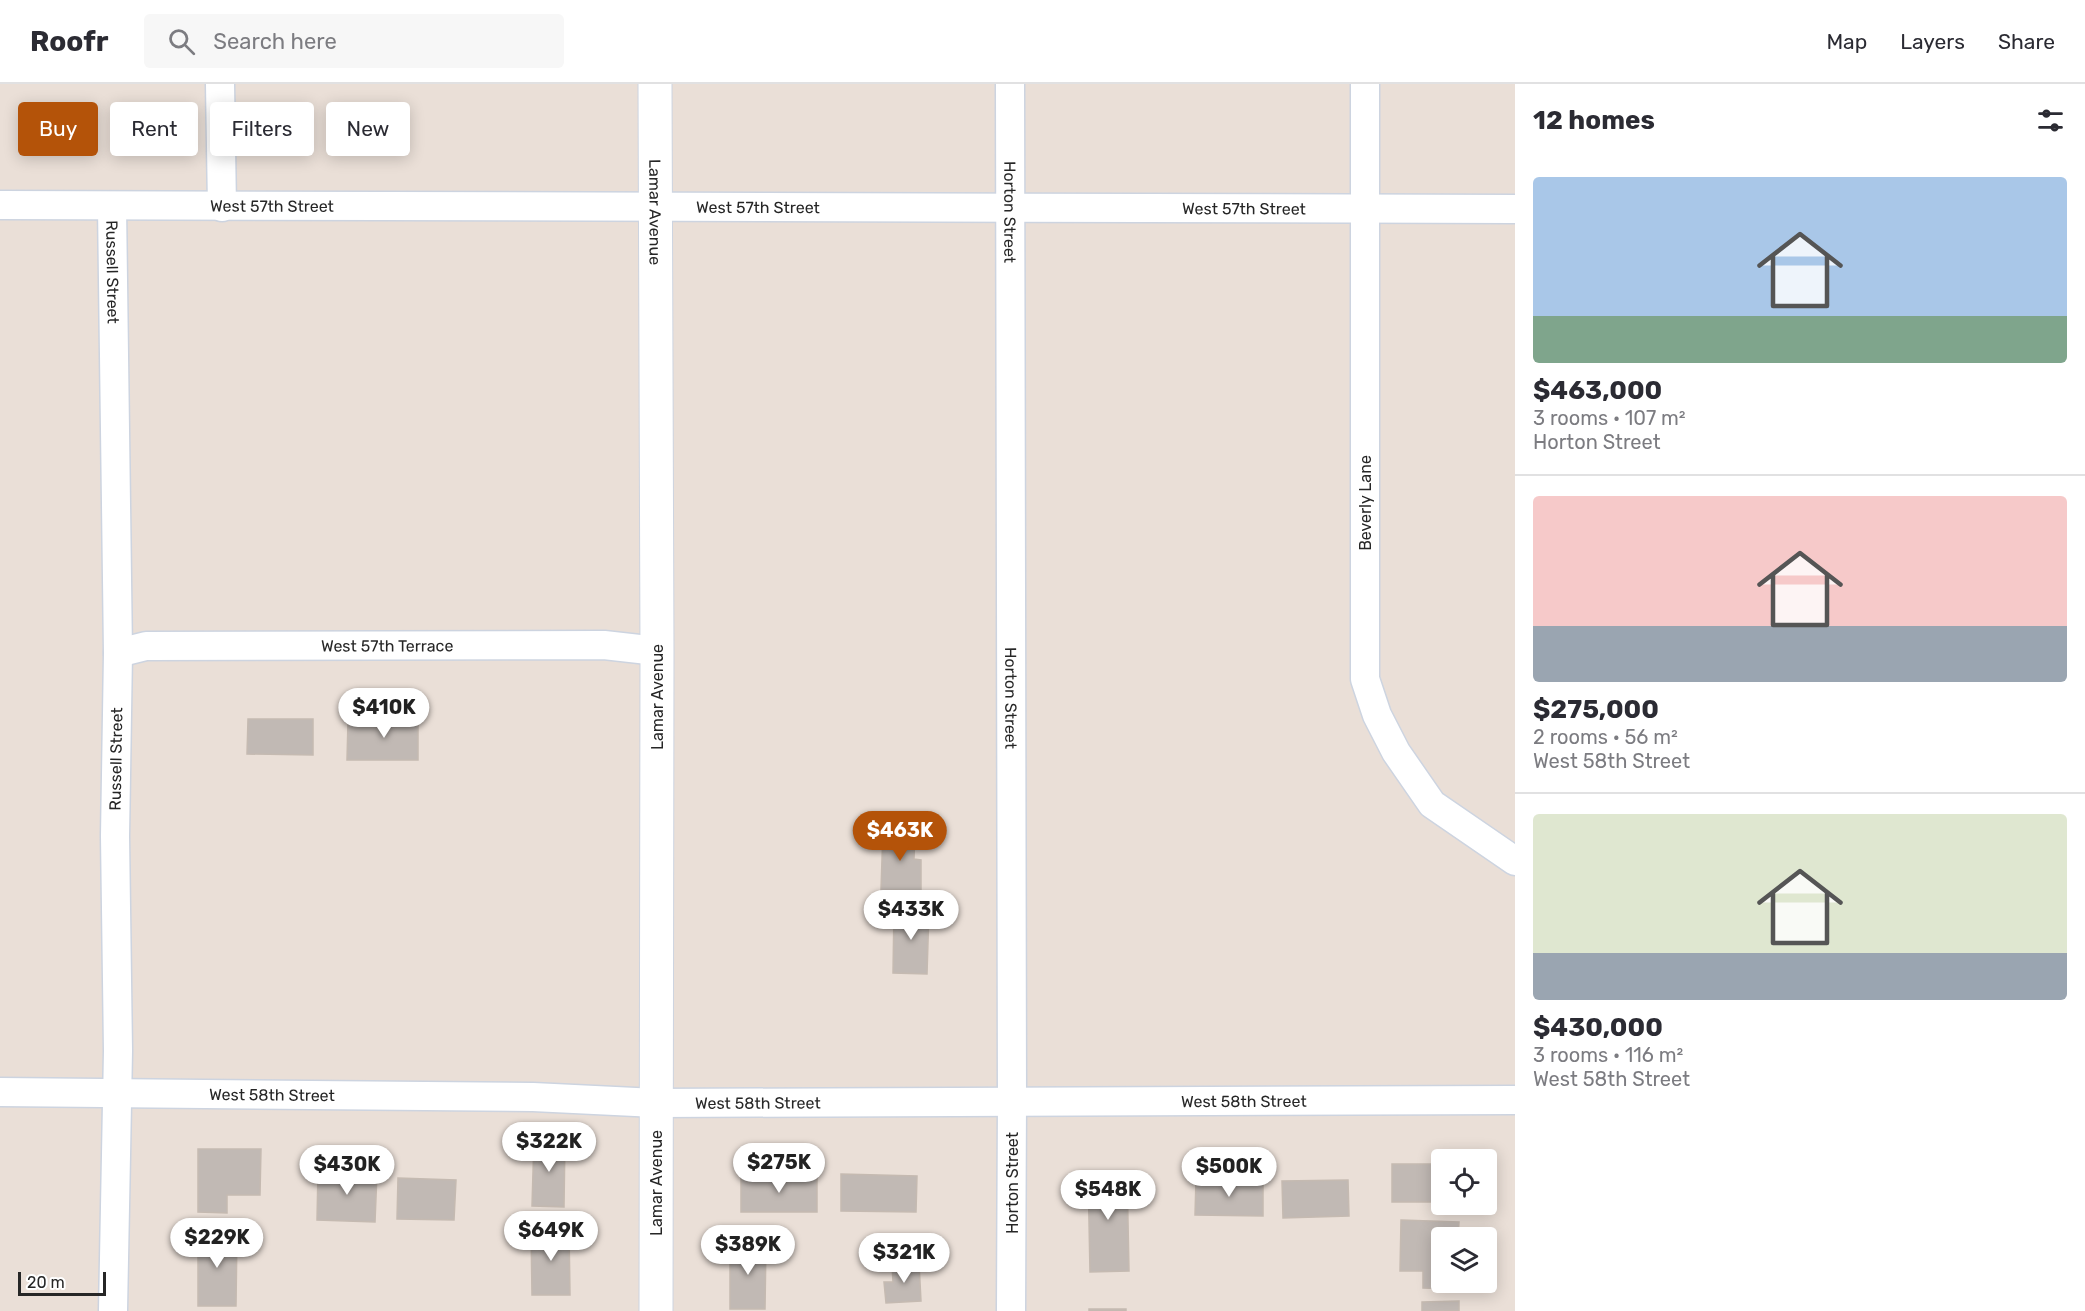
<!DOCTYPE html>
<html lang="en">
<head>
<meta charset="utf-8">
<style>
	body { margin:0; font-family:Rubik,sans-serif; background:#f7f7f7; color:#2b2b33; height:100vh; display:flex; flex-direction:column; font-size:22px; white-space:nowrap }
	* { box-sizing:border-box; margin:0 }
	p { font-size:20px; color:#7c7c81 }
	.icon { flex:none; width:33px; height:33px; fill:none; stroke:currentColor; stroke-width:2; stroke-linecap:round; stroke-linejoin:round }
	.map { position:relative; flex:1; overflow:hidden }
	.drawer { display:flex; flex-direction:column; background:#fff; width:570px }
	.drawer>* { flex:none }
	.hud { position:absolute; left:18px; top:18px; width:570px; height:54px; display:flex; gap:12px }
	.controls { position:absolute; left:1431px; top:1065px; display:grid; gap:12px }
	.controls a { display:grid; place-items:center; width:66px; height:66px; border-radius:6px; background:#fff; box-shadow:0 3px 15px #0003; font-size:30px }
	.scale { position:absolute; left:18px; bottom:15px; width:88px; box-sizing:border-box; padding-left:6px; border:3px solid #262626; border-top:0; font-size:16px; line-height:21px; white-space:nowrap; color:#262626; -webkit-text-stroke:4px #fff; paint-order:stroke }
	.price { position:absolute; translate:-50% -51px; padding:0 14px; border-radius:21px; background:#fff; color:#222; font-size:20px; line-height:39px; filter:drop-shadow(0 2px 3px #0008) }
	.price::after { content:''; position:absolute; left:50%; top:36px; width:18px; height:14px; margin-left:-9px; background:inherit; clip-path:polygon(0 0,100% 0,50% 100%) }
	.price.active { background:#b45309; color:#fff }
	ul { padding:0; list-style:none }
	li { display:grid; align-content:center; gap:12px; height:318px; padding:0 18px }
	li+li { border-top:2px solid #e1e1e2 }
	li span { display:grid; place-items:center; height:186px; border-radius:6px; color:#555 }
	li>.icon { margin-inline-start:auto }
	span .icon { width:108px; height:108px; fill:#fffc; stroke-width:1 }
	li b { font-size:26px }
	h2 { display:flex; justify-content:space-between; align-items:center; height:72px; padding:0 18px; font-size:26px }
	.tag { padding:0 21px; border-radius:6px; background:#fff; box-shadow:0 3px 15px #0003; font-size:21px; line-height:54px }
	.tag.active { background:#b45309; color:#fff }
	header { display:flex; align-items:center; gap:36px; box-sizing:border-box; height:84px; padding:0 30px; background:#fff; border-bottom:2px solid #e1e1e2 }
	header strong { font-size:28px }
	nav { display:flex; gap:33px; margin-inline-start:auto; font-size:21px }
	.search { width:420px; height:54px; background:#f7f7f7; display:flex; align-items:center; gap:15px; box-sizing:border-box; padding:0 21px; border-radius:6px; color:#7c7c81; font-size:22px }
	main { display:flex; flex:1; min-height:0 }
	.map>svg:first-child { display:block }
	.building { fill:#c1b9b4; stroke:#c5bab1; stroke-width:1.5 }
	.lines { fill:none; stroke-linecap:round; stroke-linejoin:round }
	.street-casing { stroke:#cdd4e0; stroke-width:31 }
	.secondary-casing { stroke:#cdd4e0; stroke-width:35 }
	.street { stroke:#fff; stroke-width:28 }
	.secondary { stroke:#fff; stroke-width:33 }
	.labels { text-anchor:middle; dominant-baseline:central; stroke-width:6; stroke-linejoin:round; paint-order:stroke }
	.street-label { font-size:16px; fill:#262626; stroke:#fff }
</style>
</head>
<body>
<header>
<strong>Roofr</strong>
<div class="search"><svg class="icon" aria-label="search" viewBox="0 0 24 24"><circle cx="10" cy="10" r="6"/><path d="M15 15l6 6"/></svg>Search here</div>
<nav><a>Map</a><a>Layers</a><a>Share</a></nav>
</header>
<main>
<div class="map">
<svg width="1515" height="1227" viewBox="0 0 1515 1227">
	<rect width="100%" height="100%" fill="#eadfd7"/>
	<!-- building -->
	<g class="building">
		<path d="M375,633H418V676H347L348,637H375Z"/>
		<path d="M248,635H313V671L247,670Z"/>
		<path d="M883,745L915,746L914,775L921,776V807L881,806Z"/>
		<path d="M894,825L929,826L927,890L893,889Z"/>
		<path d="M534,1054L565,1055L564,1123L532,1122Z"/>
		<path d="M198,1065H261L260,1111H227V1129L198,1128Z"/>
		<rect x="1392" y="1080" width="50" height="38"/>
		<path d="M318,1087L377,1089L375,1138L317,1136Z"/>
		<path d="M1088,1087H1127L1129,1187L1090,1188Z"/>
		<path d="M841,1090L917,1092L916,1128L841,1127Z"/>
		<rect x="741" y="1093" width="76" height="35"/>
		<path d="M398,1094L456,1096L454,1136L397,1135Z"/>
		<path d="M1196,1095L1263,1096V1132L1195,1131Z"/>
		<path d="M1348,1096L1349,1132L1283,1134L1282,1097Z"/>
		<path d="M1401,1136L1459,1138L1458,1154H1442V1198H1457V1205L1423,1204V1187H1400Z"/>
		<path d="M569,1145L570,1211H532L531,1146Z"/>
		<path d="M198,1149H237L236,1222H198Z"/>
		<path d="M730,1160H766L765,1225H730Z"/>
		<path d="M919,1179L921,1217L886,1219L884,1198H893L892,1181Z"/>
		<path d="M1459,1217V1227H1422V1218Z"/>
		<rect x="1089" y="1225" width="37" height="2"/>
	</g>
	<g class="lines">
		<defs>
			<g id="street">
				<path d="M220,0L222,123"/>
				<path id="s1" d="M1010,0L1012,1017L1011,1227"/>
				<path d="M1365,0V595L1377,631L1396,668L1432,720L1515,777"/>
				<path id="s2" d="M0,121L1515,125"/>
				<path id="s3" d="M112,122L118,569L115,752L118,967L113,1227"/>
				<path id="s4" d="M118,569L146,562L604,561L657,567"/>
				<path id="s5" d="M0,1008L533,1013L656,1019L1515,1016"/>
			</g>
			<g id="secondary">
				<path id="s6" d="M655,0L657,567L656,1227"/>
			</g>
		</defs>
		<!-- street casing -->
		<use href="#street" class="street-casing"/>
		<!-- secondary casing -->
		<use href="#secondary" class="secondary-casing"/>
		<!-- street -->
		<use href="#street" class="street"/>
		<!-- secondary -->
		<use href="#secondary" class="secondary"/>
	</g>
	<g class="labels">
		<!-- street labels -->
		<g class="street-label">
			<text stroke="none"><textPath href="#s2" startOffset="272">West 57th Street</textPath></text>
			<text stroke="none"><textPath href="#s2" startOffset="758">West 57th Street</textPath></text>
			<text stroke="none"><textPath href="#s2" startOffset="1244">West 57th Street</textPath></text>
			<text stroke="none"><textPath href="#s6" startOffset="128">Lamar Avenue</textPath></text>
			<text stroke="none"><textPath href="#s1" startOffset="128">Horton Street</textPath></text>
			<text stroke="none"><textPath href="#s3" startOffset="66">Russell Street</textPath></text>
			<text transform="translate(1365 419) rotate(-90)">Beverly Lane</text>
			<text stroke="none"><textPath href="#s4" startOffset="270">West 57th Terrace</textPath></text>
			<text transform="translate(657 613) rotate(-90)">Lamar Avenue</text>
			<text stroke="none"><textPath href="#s1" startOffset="614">Horton Street</textPath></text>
			<text transform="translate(116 675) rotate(-89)">Russell Street</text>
			<text stroke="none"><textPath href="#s5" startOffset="272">West 58th Street</textPath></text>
			<text stroke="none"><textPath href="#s5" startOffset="1244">West 58th Street</textPath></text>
			<text stroke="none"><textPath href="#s5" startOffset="758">West 58th Street</textPath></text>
			<text transform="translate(656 1099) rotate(-90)">Lamar Avenue</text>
			<text transform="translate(1012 1099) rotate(-90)">Horton Street</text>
		</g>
	</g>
</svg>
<div class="controls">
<a><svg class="icon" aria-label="locate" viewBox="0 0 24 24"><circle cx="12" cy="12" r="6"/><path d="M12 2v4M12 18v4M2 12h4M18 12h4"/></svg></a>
<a><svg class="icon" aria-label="layers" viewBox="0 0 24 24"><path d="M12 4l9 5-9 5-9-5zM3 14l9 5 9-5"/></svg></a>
</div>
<div class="scale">20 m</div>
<b class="price" style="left:384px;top:655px">$410K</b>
<b class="price active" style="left:900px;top:778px">$463K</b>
<b class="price" style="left:911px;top:857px">$433K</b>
<b class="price" style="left:549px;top:1089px">$322K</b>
<b class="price" style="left:779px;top:1110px">$275K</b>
<b class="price" style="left:347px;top:1112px">$430K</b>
<b class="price" style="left:1229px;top:1114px">$500K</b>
<b class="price" style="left:1108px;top:1137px">$548K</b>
<b class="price" style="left:551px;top:1178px">$649K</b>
<b class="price" style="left:217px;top:1185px">$229K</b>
<b class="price" style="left:748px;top:1192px">$389K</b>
<b class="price" style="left:904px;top:1200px">$321K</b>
<div class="hud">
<a class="tag active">Buy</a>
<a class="tag">Rent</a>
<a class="tag">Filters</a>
<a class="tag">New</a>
</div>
</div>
<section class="drawer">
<h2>12 homes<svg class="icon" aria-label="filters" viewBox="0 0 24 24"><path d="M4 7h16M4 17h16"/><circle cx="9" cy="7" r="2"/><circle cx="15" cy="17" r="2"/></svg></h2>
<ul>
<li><span style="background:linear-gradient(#a9c7e8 75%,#7fa58c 0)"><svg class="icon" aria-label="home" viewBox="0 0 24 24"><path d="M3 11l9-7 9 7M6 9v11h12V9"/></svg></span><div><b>$463,000</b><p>3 rooms · 107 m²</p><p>Horton Street</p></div></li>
<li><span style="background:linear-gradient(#f6c9c9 70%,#9aa5b1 0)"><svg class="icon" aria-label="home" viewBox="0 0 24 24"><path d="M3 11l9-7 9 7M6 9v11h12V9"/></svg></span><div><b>$275,000</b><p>2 rooms · 56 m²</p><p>West 58th Street</p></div></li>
<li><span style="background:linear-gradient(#dfe7d0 75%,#9aa5b1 0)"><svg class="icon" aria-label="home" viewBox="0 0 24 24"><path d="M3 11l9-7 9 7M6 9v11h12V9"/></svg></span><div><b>$430,000</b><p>3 rooms · 116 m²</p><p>West 58th Street</p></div></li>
</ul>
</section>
</main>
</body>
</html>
